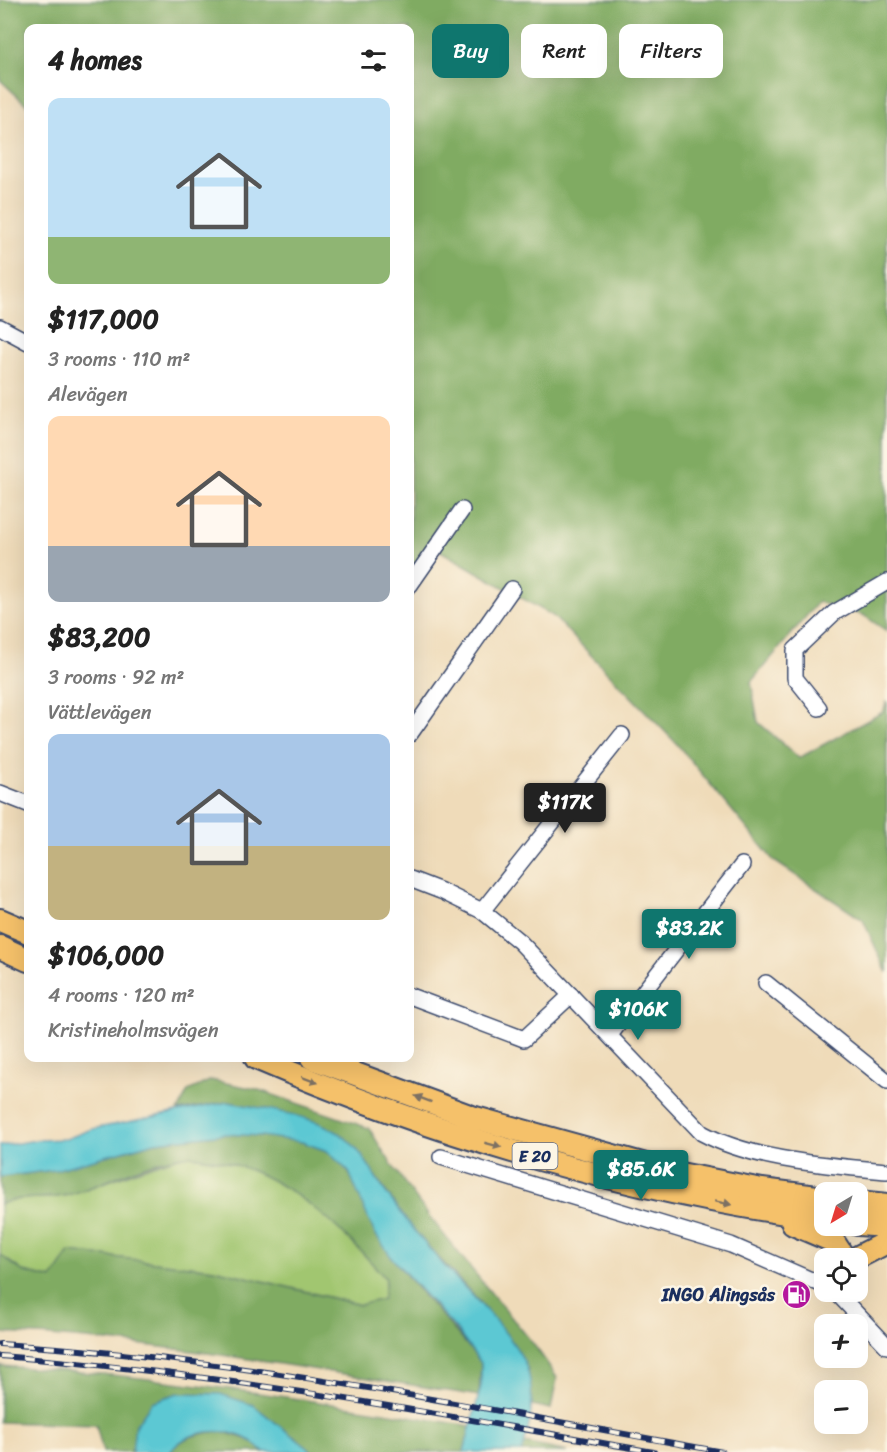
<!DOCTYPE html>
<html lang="en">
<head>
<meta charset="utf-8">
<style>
	body { margin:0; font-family:Sriracha,sans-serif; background:#f2f2f2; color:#222; height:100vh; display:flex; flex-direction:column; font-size:22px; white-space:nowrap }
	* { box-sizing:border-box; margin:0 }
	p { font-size:20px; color:#767676 }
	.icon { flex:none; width:33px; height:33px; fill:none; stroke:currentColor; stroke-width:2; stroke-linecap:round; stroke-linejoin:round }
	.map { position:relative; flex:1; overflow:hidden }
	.sheet { position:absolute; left:24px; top:24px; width:390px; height:1038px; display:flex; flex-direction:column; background:#fff; border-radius:12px; box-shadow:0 6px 24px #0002 }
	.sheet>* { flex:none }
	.banner { position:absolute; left:432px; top:24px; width:364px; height:54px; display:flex; gap:12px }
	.needle { width:39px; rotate:218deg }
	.controls { position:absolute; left:814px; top:1182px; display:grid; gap:12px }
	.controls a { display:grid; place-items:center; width:54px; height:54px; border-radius:12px; background:#fff; box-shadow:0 6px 24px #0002; font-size:30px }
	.price { position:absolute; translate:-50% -51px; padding:0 14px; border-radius:6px; background:#0f766e; color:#fff; font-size:20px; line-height:39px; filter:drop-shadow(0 2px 3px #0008) }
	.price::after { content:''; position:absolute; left:50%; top:36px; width:18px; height:14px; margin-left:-9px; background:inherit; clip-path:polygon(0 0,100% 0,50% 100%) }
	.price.active { background:#222; color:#fff }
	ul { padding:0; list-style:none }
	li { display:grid; align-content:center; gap:12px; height:318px; padding:0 24px }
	li span { display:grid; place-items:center; height:186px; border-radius:12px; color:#555 }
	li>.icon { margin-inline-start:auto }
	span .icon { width:108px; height:108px; fill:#fffc; stroke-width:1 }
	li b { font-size:26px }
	h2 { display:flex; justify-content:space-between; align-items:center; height:72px; padding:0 24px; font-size:26px }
	.tag { padding:0 21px; border-radius:12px; background:#fff; box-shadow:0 6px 24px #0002; font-size:21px; line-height:54px }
	.tag.active { background:#0f766e; color:#fff }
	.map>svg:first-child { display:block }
	.green { fill:#a1c670; stroke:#5e7a67; stroke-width:1.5 }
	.forest { fill:#80ab62; stroke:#4e6d60; stroke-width:1.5 }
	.water { fill:#5bc8d3; stroke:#3b7c98; stroke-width:1.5 }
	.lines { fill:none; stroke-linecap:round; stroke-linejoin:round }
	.minor-casing { stroke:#3b496c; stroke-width:18 }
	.highway-casing { stroke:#3b496c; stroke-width:26 }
	.minor { stroke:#fff; stroke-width:15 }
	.highway { stroke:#f5c16b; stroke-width:22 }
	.rail-casing { stroke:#1b2f5e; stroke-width:6 }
	.rail { stroke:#fcf5e5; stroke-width:4; stroke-dasharray:11; stroke-linecap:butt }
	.oneway { fill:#7d7164 }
	.labels { text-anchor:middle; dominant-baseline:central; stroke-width:5; stroke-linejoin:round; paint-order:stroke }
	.shield { fill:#fcf5e5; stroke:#5e6a86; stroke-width:1.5 }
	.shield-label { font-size:16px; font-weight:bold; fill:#1b2f5e }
	.poi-label { font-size:18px; font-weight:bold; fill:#1b2f5e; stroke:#fcf5e5; text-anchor:end }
</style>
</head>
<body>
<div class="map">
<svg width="887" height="1452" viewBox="0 0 887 1452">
	<rect width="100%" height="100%" fill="#fcf5e5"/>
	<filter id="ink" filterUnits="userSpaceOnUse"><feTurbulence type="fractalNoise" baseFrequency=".0167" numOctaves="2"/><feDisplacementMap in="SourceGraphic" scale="12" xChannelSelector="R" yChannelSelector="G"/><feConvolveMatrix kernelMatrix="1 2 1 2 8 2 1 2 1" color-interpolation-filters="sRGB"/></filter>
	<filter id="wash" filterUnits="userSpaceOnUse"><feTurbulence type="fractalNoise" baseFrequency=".008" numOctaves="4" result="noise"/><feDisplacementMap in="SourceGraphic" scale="24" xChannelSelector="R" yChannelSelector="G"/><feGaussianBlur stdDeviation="1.35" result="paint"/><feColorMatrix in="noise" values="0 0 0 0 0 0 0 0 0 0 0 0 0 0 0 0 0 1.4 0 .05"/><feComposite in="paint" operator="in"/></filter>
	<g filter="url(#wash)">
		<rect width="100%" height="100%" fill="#efdbb9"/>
		<!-- green -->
		<path class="green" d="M187,1155C214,1160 247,1164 272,1178C315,1203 354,1242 386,1279L383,1299L361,1305L214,1269L70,1252L53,1279L24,1272L0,1255V1204C26,1194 46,1201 68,1195C108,1183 146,1165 187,1155Z"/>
		<!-- forest -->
		<g class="forest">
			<path d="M0,0H887V631L863,615L818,602L751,682L758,722L799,758L883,712L887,701V973L863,920L774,861L676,743L553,616L437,549L416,567L410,565V28H28V106L0,80Z"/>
			<path d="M211,1080L256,1089L369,1128C403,1187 449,1241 492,1294C515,1322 538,1347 557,1378L551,1409L532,1405L528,1370L510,1341L476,1298L413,1230L373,1173L268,1110L228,1102L178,1111L188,1091Z"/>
			<path d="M224,1134C264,1136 325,1134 349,1173C366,1200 374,1233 393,1258C420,1295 454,1326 481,1363L479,1396C322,1371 158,1340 0,1333V1255L24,1272L52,1279L70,1252L214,1269L360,1305L383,1299L386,1279C341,1227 283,1171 212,1159C204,1158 193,1155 185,1156C144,1161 107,1184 67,1195C44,1201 25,1194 0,1204V1177L55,1170L155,1142Z"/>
			<path d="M0,1366C159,1375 314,1401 471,1426L464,1452H313L253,1405L131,1449L132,1452H103L96,1425L0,1422Z"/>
			<path d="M220,1431L250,1440L265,1452H170C182,1436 201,1433 220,1431Z"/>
			<path d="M524,1443L568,1452H521Z"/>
		</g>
		<!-- water -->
		<g class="water">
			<path d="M228,1102C260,1108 309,1114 337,1132C364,1149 371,1174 390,1198C406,1220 423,1242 441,1262C464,1289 519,1338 528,1372C535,1398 531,1428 521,1452H464L481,1386V1363L455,1328L392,1258L374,1232L349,1172L327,1151L302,1142L261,1136L224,1134L155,1142L55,1170L0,1177V1146L37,1140L66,1139L92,1129Z"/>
			<path d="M178,1393L220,1394L253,1405L313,1452C299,1452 279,1452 266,1452C260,1451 256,1444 251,1441C226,1426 188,1428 170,1452H132L135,1426L152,1402Z"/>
		</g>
	</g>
	<g filter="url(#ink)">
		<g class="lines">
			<defs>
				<g id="minor">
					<path d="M0,327L28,342"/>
					<path d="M410,585L462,510"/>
					<path d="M819,708L795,678V650L834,613L887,582"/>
					<path d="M410,734L512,589"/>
					<path d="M0,793L28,804"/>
					<path d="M410,879L441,891L482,911L520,942L702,1133C754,1161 828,1165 887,1171"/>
					<path d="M482,911L622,735"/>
					<path d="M766,983L887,1081"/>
					<path d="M410,996L524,1039L571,995"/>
					<path d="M610,1035L742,865"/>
					<path d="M441,1157L731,1245L825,1286"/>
					<path d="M836,1292L887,1346"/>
				</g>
				<g id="highway">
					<path d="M0,920L28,932"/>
					<path d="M0,947L28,960"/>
					<path d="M256,1058C437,1136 630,1192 825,1219"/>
					<path d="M312,1058L472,1117L675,1173L762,1190L825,1198"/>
					<path d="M858,1202L887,1205"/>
					<path d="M793,1224L833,1241L844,1258"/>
					<path d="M858,1224L887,1226"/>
					<path d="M856,1258L887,1242"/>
				</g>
			</defs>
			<!-- minor casing -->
			<use href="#minor" class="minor-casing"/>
			<!-- highway casing -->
			<use href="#highway" class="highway-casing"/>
			<!-- minor -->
			<use href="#minor" class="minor"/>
			<!-- highway -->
			<use href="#highway" class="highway"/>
			<defs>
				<g id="rail">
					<path d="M0,1344C243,1358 484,1409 723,1452"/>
					<path d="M0,1356C220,1373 437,1414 654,1452"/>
				</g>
			</defs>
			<!-- rail casing -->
			<use href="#rail" class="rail-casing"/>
			<!-- rail -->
			<use href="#rail" class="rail"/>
		</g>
		<!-- one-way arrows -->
		<defs><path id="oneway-solid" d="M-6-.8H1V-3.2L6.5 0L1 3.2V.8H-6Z" transform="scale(1.5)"/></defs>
		<g class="oneway">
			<use href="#oneway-solid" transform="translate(310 1080) rotate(20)"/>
			<use href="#oneway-solid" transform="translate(423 1099) rotate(-159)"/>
			<use href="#oneway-solid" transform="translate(493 1145) rotate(15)"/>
			<use href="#oneway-solid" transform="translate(723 1203) rotate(12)"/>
		</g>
	</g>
	<!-- icons -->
	<defs>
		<symbol id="fuel-disc" viewBox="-11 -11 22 22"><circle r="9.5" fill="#b5179e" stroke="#fcf5e5"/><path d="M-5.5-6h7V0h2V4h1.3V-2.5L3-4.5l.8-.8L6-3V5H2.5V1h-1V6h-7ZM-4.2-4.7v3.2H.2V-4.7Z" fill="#fff"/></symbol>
	</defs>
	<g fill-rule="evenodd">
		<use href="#fuel-disc" x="780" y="1278" width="33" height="33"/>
	</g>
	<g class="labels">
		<!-- shield labels -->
		<rect class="shield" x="512.5" y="1143" width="45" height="26" rx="4.5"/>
		<g class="shield-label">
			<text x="535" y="1156">E 20</text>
		</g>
		<!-- poi labels -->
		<g class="poi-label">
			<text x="775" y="1295">INGO Alingsås</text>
		</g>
	</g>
</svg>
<div class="controls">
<a><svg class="needle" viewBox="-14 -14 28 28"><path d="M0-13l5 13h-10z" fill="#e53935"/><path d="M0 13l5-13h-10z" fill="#767676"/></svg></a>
<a><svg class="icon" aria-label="locate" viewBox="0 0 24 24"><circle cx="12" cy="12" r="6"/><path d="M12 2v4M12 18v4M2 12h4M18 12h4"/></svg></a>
<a>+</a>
<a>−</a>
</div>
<b class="price active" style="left:565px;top:834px">$117K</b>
<b class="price" style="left:689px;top:960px">$83.2K</b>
<b class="price" style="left:638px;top:1041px">$106K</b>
<b class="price" style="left:641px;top:1201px">$85.6K</b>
<div class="banner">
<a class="tag active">Buy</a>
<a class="tag">Rent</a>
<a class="tag">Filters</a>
</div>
<section class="sheet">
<h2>4 homes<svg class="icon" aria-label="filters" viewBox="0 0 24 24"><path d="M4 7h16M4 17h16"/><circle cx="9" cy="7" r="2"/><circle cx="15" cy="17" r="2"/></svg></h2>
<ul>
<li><span style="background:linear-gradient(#bfe0f5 75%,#8fb573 0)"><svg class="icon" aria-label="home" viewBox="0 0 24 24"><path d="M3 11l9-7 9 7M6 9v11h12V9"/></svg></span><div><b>$117,000</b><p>3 rooms · 110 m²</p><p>Alevägen</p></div></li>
<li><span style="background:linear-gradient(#ffd9b3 70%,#9aa5b1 0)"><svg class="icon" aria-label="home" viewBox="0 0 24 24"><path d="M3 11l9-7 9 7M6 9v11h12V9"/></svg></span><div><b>$83,200</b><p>3 rooms · 92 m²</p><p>Vättlevägen</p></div></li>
<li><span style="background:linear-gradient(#a9c7e8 60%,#c2b280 0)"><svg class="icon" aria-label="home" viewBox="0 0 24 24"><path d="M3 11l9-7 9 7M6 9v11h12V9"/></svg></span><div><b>$106,000</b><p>4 rooms · 120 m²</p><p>Kristineholmsvägen</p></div></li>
</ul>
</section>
</div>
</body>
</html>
